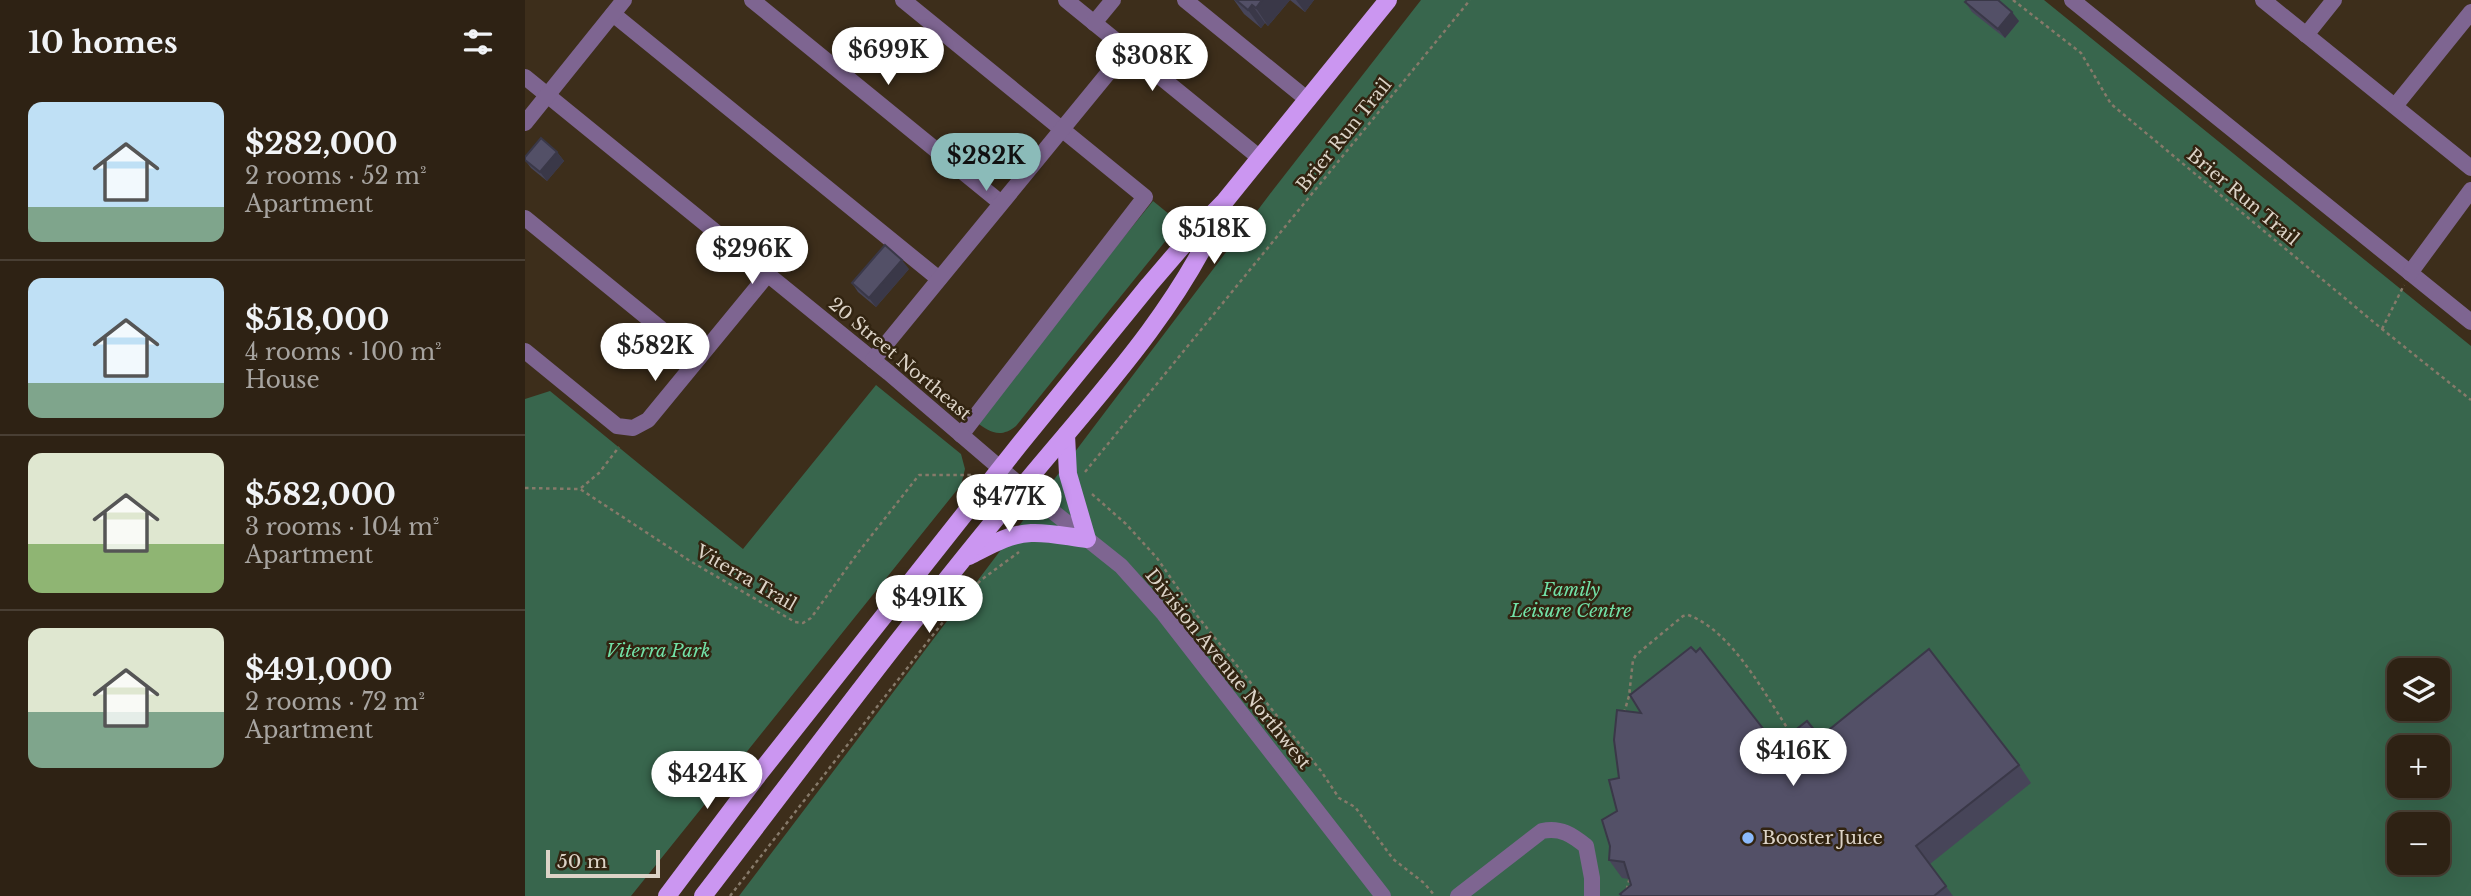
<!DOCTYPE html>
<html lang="en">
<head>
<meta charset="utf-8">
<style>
	body { margin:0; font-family:"Libre Baskerville",serif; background:#362a1d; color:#f1f3f6; height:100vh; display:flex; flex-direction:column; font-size:26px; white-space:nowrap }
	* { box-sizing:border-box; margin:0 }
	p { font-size:23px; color:#a7a4a0 }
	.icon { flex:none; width:38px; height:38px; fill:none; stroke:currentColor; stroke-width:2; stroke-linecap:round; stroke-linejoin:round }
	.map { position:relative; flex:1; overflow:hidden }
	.sheet { display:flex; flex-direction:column; background:#2e2214; width:525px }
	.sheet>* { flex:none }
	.fabs { position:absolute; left:1862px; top:658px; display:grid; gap:14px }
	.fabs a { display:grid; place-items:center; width:63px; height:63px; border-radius:14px; background:#2e2214; box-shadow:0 7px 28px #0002,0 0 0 2px #493f34; font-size:35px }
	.scale { position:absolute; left:21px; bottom:18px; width:114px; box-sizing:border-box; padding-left:7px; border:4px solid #dcd3c7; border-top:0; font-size:19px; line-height:24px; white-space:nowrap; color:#dcd3c7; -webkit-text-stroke:5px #322411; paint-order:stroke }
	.price { position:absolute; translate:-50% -60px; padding:0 16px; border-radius:24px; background:#fff; color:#222; font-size:23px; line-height:46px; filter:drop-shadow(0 2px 4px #0008) }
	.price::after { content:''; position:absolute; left:50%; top:42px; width:21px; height:16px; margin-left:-10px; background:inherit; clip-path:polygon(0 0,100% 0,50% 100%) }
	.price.selected { background:#8bbbb9; color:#111 }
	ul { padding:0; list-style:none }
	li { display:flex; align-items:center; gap:21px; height:175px; padding:0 28px }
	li+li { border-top:2px solid #493f34 }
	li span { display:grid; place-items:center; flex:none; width:196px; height:140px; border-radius:14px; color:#555 }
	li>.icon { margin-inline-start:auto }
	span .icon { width:84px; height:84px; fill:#fffc; stroke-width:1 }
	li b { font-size:30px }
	h2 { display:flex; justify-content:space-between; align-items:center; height:84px; padding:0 28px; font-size:30px }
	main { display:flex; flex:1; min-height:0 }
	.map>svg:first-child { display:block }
	.green { fill:#38664d; fill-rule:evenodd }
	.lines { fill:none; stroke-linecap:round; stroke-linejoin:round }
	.path { stroke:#867a6a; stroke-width:2.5; stroke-dasharray:3.5 3.5; stroke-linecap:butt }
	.minor { stroke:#7e6591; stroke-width:16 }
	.major { stroke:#cb96f1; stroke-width:18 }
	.wall { fill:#474559 }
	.shaded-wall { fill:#3a3848 }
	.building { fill:#535067; stroke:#3a3848; stroke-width:2 }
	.poi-dot { fill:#8bbafc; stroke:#322411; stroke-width:2.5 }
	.labels { text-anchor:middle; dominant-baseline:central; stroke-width:5; stroke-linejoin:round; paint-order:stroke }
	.street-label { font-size:18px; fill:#dcd3c7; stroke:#322411 }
	.park-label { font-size:18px; font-style:italic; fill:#72e1a7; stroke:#322411 }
	.poi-label { font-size:18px; fill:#dcd3c7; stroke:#322411; text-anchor:start }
</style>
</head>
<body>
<main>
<section class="sheet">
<h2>10 homes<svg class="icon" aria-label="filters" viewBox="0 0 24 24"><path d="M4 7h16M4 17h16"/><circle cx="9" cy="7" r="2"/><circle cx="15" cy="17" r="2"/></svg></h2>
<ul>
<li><span style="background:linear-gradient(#bfe0f5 75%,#7fa58c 0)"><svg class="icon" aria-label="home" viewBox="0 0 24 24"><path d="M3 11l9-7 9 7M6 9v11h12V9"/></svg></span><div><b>$282,000</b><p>2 rooms · 52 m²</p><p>Apartment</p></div></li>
<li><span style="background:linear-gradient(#bfe0f5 75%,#7fa58c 0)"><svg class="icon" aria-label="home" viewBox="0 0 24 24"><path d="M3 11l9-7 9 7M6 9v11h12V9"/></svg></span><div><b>$518,000</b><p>4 rooms · 100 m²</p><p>House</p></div></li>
<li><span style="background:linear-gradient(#dfe7d0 65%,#8fb573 0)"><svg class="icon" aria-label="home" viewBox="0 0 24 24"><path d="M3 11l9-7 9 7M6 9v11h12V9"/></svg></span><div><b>$582,000</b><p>3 rooms · 104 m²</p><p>Apartment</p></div></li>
<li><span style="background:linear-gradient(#dfe7d0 60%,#7fa58c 0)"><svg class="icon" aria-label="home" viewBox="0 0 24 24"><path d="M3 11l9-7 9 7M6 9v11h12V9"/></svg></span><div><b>$491,000</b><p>2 rooms · 72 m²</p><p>Apartment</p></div></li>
</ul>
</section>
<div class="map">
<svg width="1946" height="896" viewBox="0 0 1946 896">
	<rect width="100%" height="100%" fill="#3d2e1b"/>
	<!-- green -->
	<g class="green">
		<path d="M896,0H1519L1946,346V896H214L748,190ZM1874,670H1913V709H1874ZM1874,747H1913V786H1874ZM1874,824H1913V863H1874Z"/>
		<path d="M628,201L655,223L491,426C475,439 464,432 450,421Z"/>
		<path d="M351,385L436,454L440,469L436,485L106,896H0V399L25,391L218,549Z"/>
	</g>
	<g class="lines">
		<!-- path -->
		<g class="path">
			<path d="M1488,0L1556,53L1586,104L1857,329L1946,400"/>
			<path d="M1857,329L1879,285"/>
			<path d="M560,472L945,0"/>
			<path d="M0,488L55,489L165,561L270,622L278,623L286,618L332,554L394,475H447"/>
			<path d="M56,488L74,473L94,447"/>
			<path d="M567,494L601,524L632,558L670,613L796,771L814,798L830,807L868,859L899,883L910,896"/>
			<path d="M1099,713L1104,696L1108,660L1111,655L1158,616L1163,615C1208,631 1241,697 1267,735"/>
			<path d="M205,896L425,613L456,580L494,552"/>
			<path d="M1100,896L1105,877"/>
		</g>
		<!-- minor -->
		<g class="minor">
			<path d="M227,0L476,203"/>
			<path d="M378,0L620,197L436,435"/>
			<path d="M541,0L735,158"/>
			<path d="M660,0L783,100"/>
			<path d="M1547,0L1946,322"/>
			<path d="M1738,0L1946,168"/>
			<path d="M88,14L414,279"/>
			<path d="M569,23L588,0"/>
			<path d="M1781,35L1809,0"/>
			<path d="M0,77L364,373L497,487L596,566L639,614L858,896"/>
			<path d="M1870,106L1946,12"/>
			<path d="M0,123L99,0"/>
			<path d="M0,218L173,359"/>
			<path d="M1885,273L1946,190"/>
			<path d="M0,351L92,426L108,428L123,420L243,274"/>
			<path d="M348,360L602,50"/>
			<path d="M933,896L1017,831C1036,827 1047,835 1061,846L1067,878V896"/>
		</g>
		<!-- major -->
		<g class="major">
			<path d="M444,556C464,546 483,534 506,533C524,532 544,537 562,539L543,474L541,435"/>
			<path d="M142,896L233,775L494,445L624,285L666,236L700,201L863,0"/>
			<path d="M178,896C283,759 386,620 497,487C567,402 650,315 695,213"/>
		</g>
	</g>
	<!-- wall -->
	<g class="wall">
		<path d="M709,0H765L743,26L740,23L736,28L719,14Z"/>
		<path d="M765,0H789L780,12Z"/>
		<path d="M1440,2L1494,21L1480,38L1447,12Z"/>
		<path d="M32,152L39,161L22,181L6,168L0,160Z"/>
		<path d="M384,269L351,307L333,292L327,283Z"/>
		<path d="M1171,652L1251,745L1295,737L1494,765L1506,783L1405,864L1428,896H1097L1106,885L1104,879L1097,878L1084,860L1092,811L1094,778L1116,713Z"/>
	</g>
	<!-- shaded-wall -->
	<g class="shaded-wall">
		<path d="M737,0H765L743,26L731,8Z"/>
		<path d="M771,0H789L780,12Z"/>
		<path d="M727,5L740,23L736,28L723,10Z"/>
		<path d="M1487,12L1494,21L1480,38L1473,29Z"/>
		<path d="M32,152L39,161L22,181L15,172Z"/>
		<path d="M377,260L384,269L351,307L344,298Z"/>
	</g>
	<!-- building -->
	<g class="building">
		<path d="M711,0H737L731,8L727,5L723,10Z"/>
		<path d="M1442,0H1473L1487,12L1473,29L1440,2Z"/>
		<path d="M16,138L32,152L15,172L0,160V157Z"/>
		<path d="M360,245L377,260L344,298L327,283Z"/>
		<path d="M1166,647L1171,652L1175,648L1251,745L1282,721L1295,737L1404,649L1494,765L1391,846L1421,886L1409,896H1097L1095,894L1106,885L1099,862L1084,860L1085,846L1077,820L1092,811L1084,780L1094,778L1089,740L1092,710L1116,713L1105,695Z"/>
	</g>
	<!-- markers -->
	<circle class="poi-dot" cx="1223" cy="838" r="7"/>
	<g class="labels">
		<!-- street labels -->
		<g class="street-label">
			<text transform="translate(819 135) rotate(-51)">Brier Run Trail</text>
			<text transform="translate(1718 197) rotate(40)">Brier Run Trail</text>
			<text transform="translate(375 359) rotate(40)">20 Street Northeast</text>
			<text transform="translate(221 578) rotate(30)">Viterra Trail</text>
			<text transform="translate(703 669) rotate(51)">Division Avenue Northwest</text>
		</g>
		<!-- park labels -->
		<g class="park-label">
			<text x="1046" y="590">Family<tspan x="1046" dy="21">Leisure Centre</tspan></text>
			<text x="133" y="651">Viterra Park</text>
		</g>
		<!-- poi labels -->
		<g class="poi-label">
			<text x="1237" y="838">Booster Juice</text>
		</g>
	</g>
</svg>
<div class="fabs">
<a><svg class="icon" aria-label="layers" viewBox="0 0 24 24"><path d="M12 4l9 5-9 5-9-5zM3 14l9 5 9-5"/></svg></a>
<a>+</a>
<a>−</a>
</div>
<div class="scale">50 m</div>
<b class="price" style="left:363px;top:87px">$699K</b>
<b class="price" style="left:627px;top:93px">$308K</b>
<b class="price selected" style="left:461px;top:193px">$282K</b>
<b class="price" style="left:689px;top:266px">$518K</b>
<b class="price" style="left:227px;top:286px">$296K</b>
<b class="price" style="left:130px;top:383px">$582K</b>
<b class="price" style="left:484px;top:534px">$477K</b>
<b class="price" style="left:404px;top:635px">$491K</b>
<b class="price" style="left:1268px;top:788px">$416K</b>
<b class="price" style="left:182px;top:811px">$424K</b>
</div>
</main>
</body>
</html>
